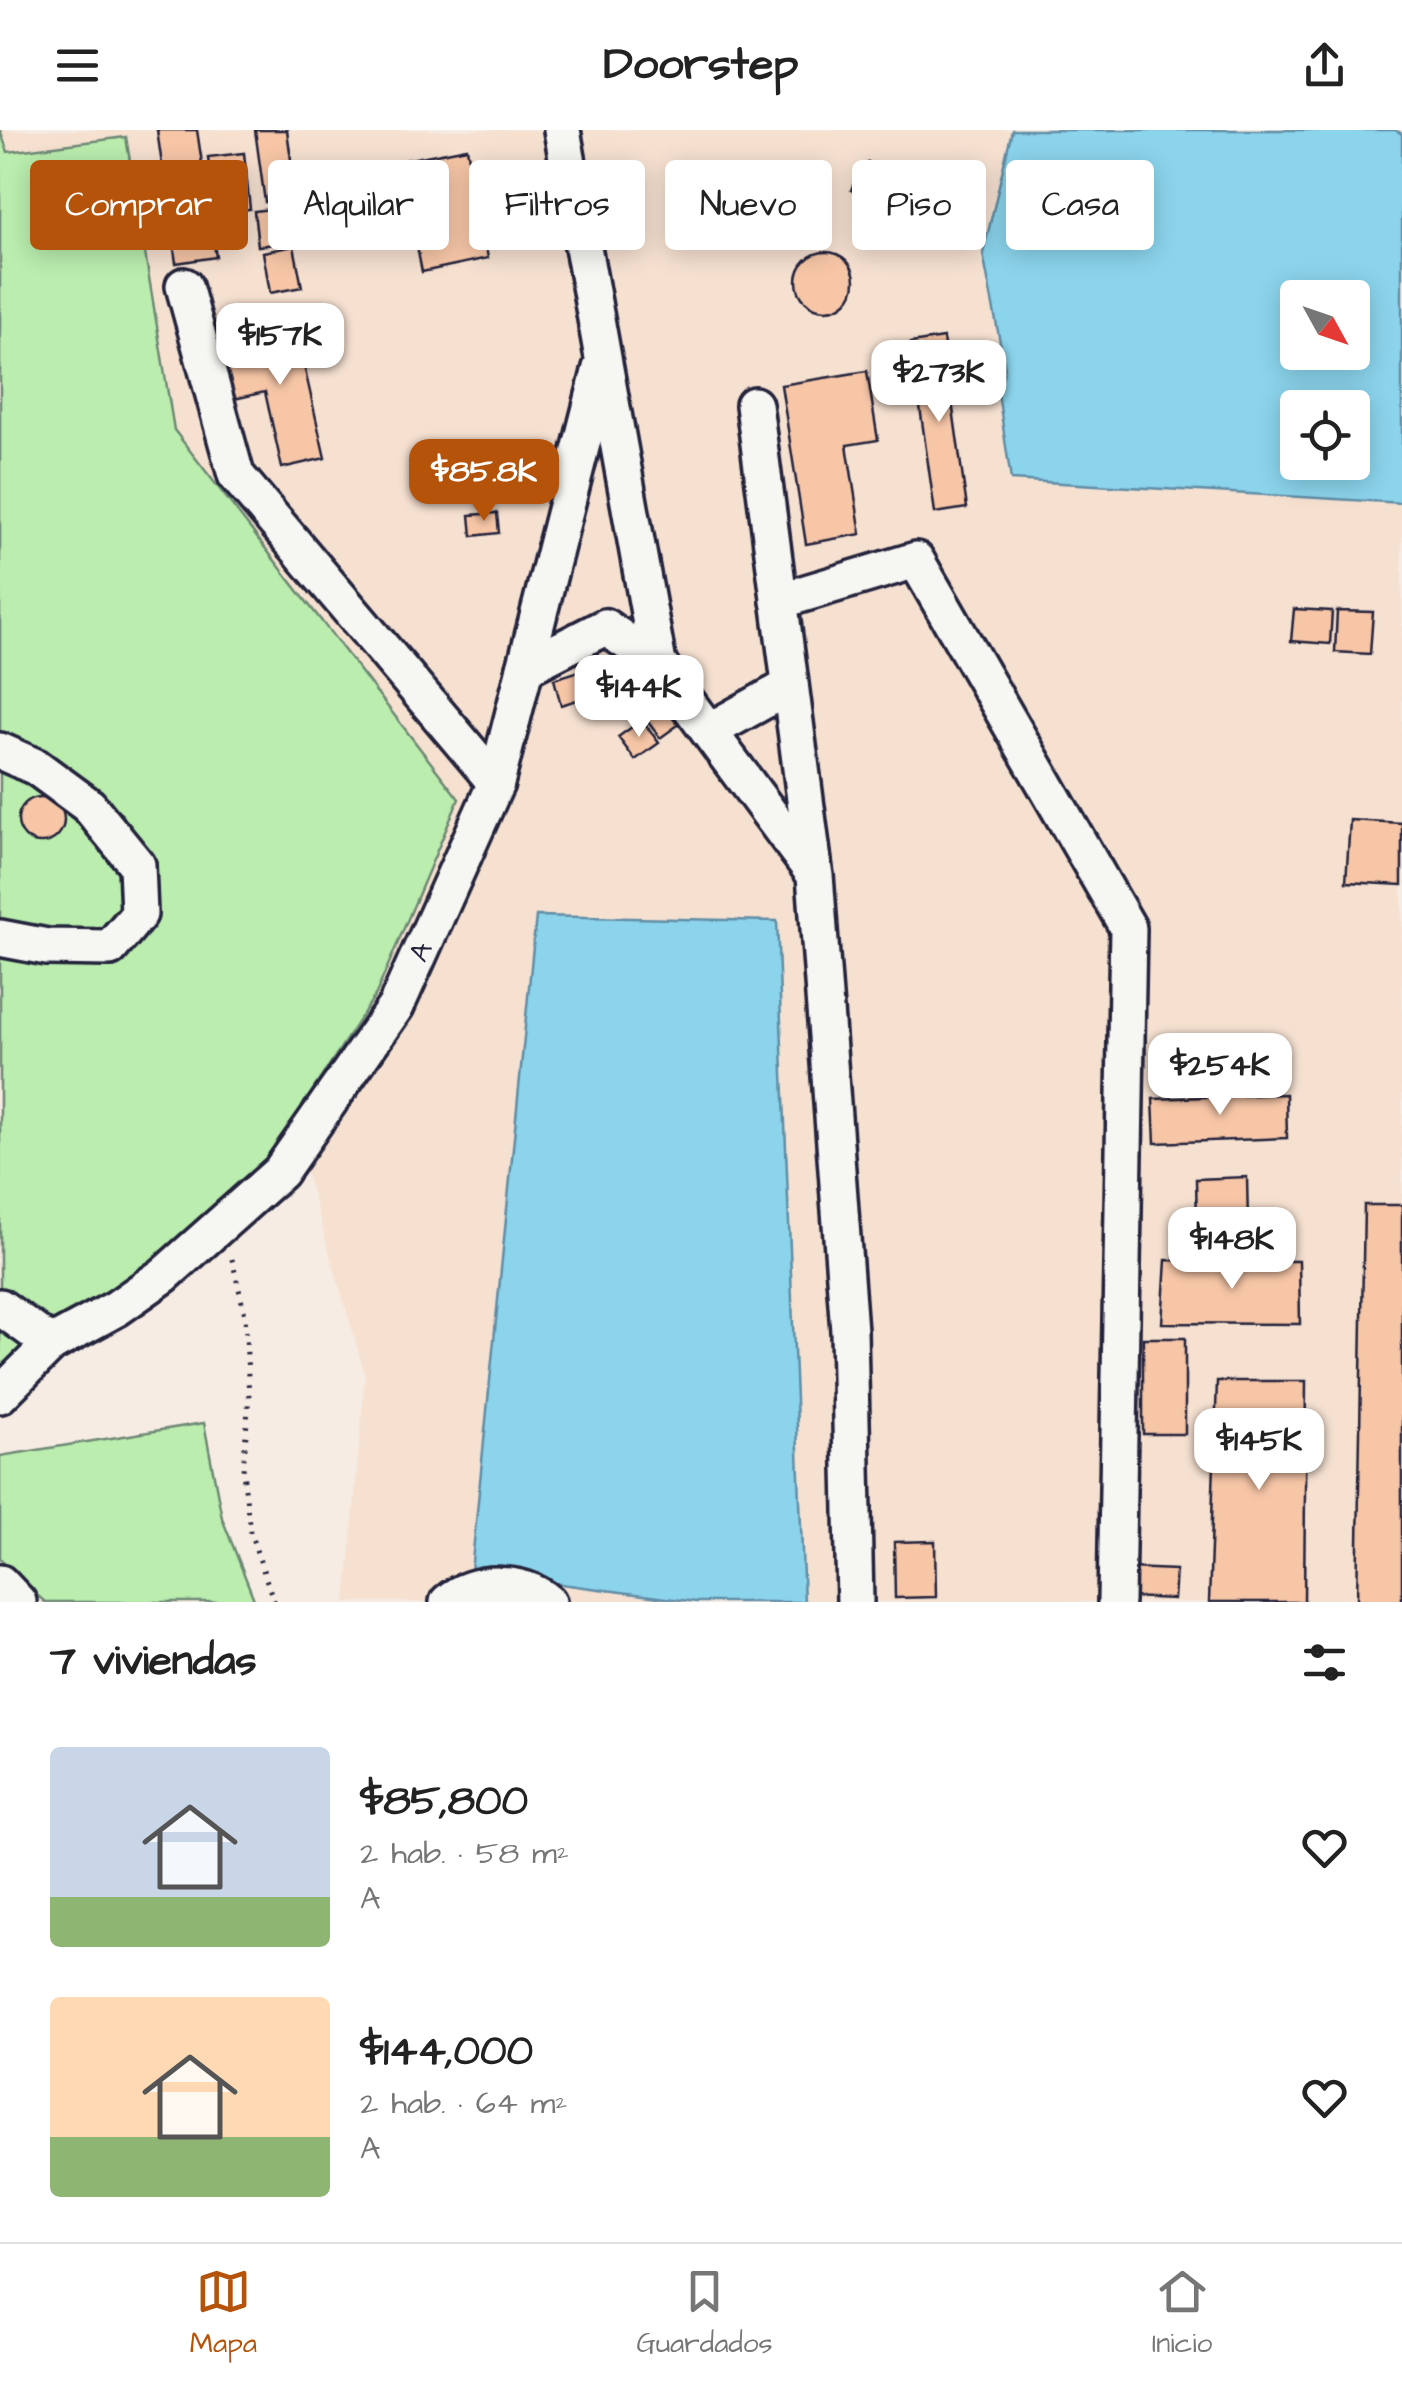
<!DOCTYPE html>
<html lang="es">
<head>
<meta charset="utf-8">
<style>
	body { margin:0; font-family:"Architects Daughter",sans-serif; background:#f6f6f6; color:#222; height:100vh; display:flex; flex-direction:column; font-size:38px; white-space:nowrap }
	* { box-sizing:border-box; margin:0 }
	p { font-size:32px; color:#767676 }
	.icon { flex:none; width:55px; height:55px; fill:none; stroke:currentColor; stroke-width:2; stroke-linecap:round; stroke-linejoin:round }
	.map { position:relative; height:1472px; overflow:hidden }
	.panel { display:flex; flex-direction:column; background:#fff; flex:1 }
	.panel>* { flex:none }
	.guide { position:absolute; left:30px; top:30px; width:1342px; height:90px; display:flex; gap:20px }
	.needle { width:65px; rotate:130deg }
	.tools { position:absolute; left:1280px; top:150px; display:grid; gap:20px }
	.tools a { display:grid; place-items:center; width:90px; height:90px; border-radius:10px; background:#fff; box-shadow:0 5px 25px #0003; font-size:50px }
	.price { position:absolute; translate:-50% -85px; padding:0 22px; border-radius:20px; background:#fff; color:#222; font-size:32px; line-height:65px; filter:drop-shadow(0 2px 5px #0008) }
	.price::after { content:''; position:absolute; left:50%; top:60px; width:30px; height:22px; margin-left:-15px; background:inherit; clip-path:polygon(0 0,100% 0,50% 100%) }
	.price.current { background:#b45309; color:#fff }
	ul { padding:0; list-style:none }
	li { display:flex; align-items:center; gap:30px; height:250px; padding:0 50px }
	li span { display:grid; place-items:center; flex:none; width:280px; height:200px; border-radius:10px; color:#555 }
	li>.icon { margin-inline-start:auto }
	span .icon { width:120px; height:120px; fill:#fffc; stroke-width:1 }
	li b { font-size:42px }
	h2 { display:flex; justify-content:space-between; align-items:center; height:120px; padding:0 50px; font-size:42px }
	.chip { padding:0 35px; border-radius:10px; background:#fff; box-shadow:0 5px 25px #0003; font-size:35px; line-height:90px }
	.chip.current { background:#b45309; color:#fff }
	header { display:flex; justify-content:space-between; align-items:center; height:130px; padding:0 50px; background:#fff; font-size:45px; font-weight:700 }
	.tabs { display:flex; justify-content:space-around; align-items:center; height:140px; border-top:2px solid #e0e0e0; background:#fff; font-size:28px; color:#767676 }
	.tabs a { display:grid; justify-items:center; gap:5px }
	.tabs .current { color:#b45309 }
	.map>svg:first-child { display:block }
	.built { fill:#f6e1d1; fill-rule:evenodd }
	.green { fill:#baedae; stroke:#6e8874; stroke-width:2.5 }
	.water { fill:#8bd4ec; stroke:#618da5; stroke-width:2.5; fill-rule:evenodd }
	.building { fill:#f7c6a7; stroke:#22223b; stroke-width:2.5 }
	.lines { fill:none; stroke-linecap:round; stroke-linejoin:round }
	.minor-casing { stroke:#22223b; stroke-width:42 }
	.path { stroke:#22223b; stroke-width:5; stroke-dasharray:2.5 8; stroke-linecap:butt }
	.minor { stroke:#f6f6f2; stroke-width:35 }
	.labels { text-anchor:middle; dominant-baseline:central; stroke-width:8; stroke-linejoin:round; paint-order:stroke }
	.street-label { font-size:28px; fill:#22223b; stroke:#f6f6f2 }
</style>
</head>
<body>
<header><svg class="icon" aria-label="menu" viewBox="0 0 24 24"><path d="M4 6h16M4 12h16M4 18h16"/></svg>Doorstep<svg class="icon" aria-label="share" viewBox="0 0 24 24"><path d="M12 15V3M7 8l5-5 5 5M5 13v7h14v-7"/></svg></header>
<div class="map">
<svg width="1402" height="1472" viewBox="0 0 1402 1472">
	<rect width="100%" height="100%" fill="#f6ece3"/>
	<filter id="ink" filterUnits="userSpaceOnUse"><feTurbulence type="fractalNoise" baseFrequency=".01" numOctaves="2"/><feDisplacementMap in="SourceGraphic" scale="20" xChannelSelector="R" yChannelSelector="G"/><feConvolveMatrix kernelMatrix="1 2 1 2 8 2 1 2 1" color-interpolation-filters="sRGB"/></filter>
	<g filter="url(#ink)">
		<!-- built -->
		<path class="built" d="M1,0H1402V1472H346L365,1245L292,994L376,864L459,669L174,300L126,7L7,22ZM1298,168H1352V222H1298ZM1298,278H1352V332H1298Z"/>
		<!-- green -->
		<g class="green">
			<path d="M0,0L8,22L126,7L174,300L459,669L376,864L267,1030L222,1080L153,1131L54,1200L0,1243Z"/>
			<path d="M204,1293L222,1388L255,1472H45L9,1441L0,1428V1326Z"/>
		</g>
		<!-- water -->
		<g class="water">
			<path d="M1012,0H1395L1402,4V373L1011,350L998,263L1005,238L983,124ZM1298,168H1352V222H1298ZM1298,278H1352V332H1298Z"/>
			<path d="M536,786L777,791L804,1472H696L471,1442Z"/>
		</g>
		<!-- building -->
		<g class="building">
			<path d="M157,0H197L216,127L176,133Z"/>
			<path d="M255,0H287L296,67L265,72Z"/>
			<path d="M467,18L488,128L422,142L400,31Z"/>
			<path d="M244,23L250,79L214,83L208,27Z"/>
			<path d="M868,32L890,42L877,71L851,60L861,37L865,39Z"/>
			<path d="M288,77L292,112L258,116L254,81Z"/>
			<path d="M294,116L302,157L270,163L263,122Z"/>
			<circle cx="826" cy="151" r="29"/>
			<path d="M292,183L325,328L282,338L265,262L230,270L223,237L254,230L245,194Z"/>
			<path d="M943,208L967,378L935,383L911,213Z"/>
			<path d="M867,241L878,310L847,315L861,404L806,414L781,255Z"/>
			<path d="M497,383L499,403L472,406L470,385Z"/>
			<path d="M1294,479L1332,481L1330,514L1291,511Z"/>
			<path d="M1337,481L1373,482L1370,524L1335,522Z"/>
			<path d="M598,535L606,561L561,575L554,549Z"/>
			<path d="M663,575L678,595L660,608L645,588Z"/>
			<path d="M642,590L659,613L635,630L618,607Z"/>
			<circle cx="41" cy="690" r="23"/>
			<path d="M1350,690L1402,693V755L1346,752Z"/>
			<path d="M1286,964L1287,1008L1155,1013L1153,969Z"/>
			<path d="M1247,1047L1248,1092L1197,1094L1196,1049Z"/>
			<path d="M1364,1075H1402V1472H1357Z"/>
			<path d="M1166,1130L1299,1131L1300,1194L1162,1193Z"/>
			<rect x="1143" y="1208" width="42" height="96"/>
			<path d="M1217,1251H1306L1304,1472H1209Z"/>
			<path d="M935,1411L936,1467L895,1468L894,1412Z"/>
			<path d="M1129,1438L1176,1440L1174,1469L1128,1467Z"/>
		</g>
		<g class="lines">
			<defs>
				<g id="minor">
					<path d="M562,0L658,533L815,745L849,1201L855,1472"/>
					<path d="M184,156L236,345L496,653"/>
					<path d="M754,275L814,739"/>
					<path d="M779,471L916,430L1128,798L1116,1472"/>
					<path d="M525,538L605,497L658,533"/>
					<path d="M709,601L790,556"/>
					<path d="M0,621L36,637L89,676L137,735L139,784L110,818L47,817L0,808"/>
					<path d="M0,1177L51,1214"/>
					<path id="s1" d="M0,1265L51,1214L117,1178L164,1145L280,1042L396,876L496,653L601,238"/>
					<path d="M0,1453L18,1472"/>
					<path d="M448,1472C474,1449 522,1450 548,1472"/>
				</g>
			</defs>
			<!-- minor casing -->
			<use href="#minor" class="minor-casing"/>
			<!-- path -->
			<path class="path" d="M232,1129L245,1185L249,1267L243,1341L250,1402L274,1472"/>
			<!-- minor -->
			<use href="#minor" class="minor"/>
		</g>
	</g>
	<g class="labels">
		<!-- street labels -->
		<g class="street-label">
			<text stroke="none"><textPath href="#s1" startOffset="622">A</textPath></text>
		</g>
	</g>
</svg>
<div class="tools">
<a><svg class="needle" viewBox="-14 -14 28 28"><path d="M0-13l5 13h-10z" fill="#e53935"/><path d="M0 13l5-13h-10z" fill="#767676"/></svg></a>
<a><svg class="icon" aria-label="locate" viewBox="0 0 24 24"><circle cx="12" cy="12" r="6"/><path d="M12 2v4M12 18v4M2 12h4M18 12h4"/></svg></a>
</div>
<b class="price" style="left:280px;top:258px">$157K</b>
<b class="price" style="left:939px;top:295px">$273K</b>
<b class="price current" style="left:484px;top:394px">$85.8K</b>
<b class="price" style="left:639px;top:610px">$144K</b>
<b class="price" style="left:1220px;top:988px">$254K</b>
<b class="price" style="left:1232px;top:1162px">$148K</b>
<b class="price" style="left:1259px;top:1363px">$145K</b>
<div class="guide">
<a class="chip current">Comprar</a>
<a class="chip">Alquilar</a>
<a class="chip">Filtros</a>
<a class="chip">Nuevo</a>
<a class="chip">Piso</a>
<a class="chip">Casa</a>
</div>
</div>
<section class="panel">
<h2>7 viviendas<svg class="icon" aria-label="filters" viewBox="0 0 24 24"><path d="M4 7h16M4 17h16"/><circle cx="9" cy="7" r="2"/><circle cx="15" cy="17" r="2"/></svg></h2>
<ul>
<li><span style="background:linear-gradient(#c9d6e8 75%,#8fb573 0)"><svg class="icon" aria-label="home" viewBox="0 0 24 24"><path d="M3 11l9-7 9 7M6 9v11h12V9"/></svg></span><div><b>$85,800</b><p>2 hab. · 58 m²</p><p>A</p></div><svg class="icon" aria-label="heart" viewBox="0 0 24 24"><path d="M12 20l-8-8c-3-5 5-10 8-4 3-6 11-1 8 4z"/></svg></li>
<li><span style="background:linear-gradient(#ffd9b3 70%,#8fb573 0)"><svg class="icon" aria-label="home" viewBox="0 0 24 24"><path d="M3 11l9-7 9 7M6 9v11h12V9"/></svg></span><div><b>$144,000</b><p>2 hab. · 64 m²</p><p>A</p></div><svg class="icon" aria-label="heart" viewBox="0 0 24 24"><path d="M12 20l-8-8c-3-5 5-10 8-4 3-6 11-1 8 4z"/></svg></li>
</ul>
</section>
<nav class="tabs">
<a class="current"><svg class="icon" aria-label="map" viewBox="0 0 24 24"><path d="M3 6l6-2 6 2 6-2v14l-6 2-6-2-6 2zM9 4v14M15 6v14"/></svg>Mapa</a>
<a><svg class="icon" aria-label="saved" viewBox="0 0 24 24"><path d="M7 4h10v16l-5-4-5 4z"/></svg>Guardados</a>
<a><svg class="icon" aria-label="home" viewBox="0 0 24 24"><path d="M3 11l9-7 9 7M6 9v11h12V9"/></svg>Inicio</a>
</nav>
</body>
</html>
